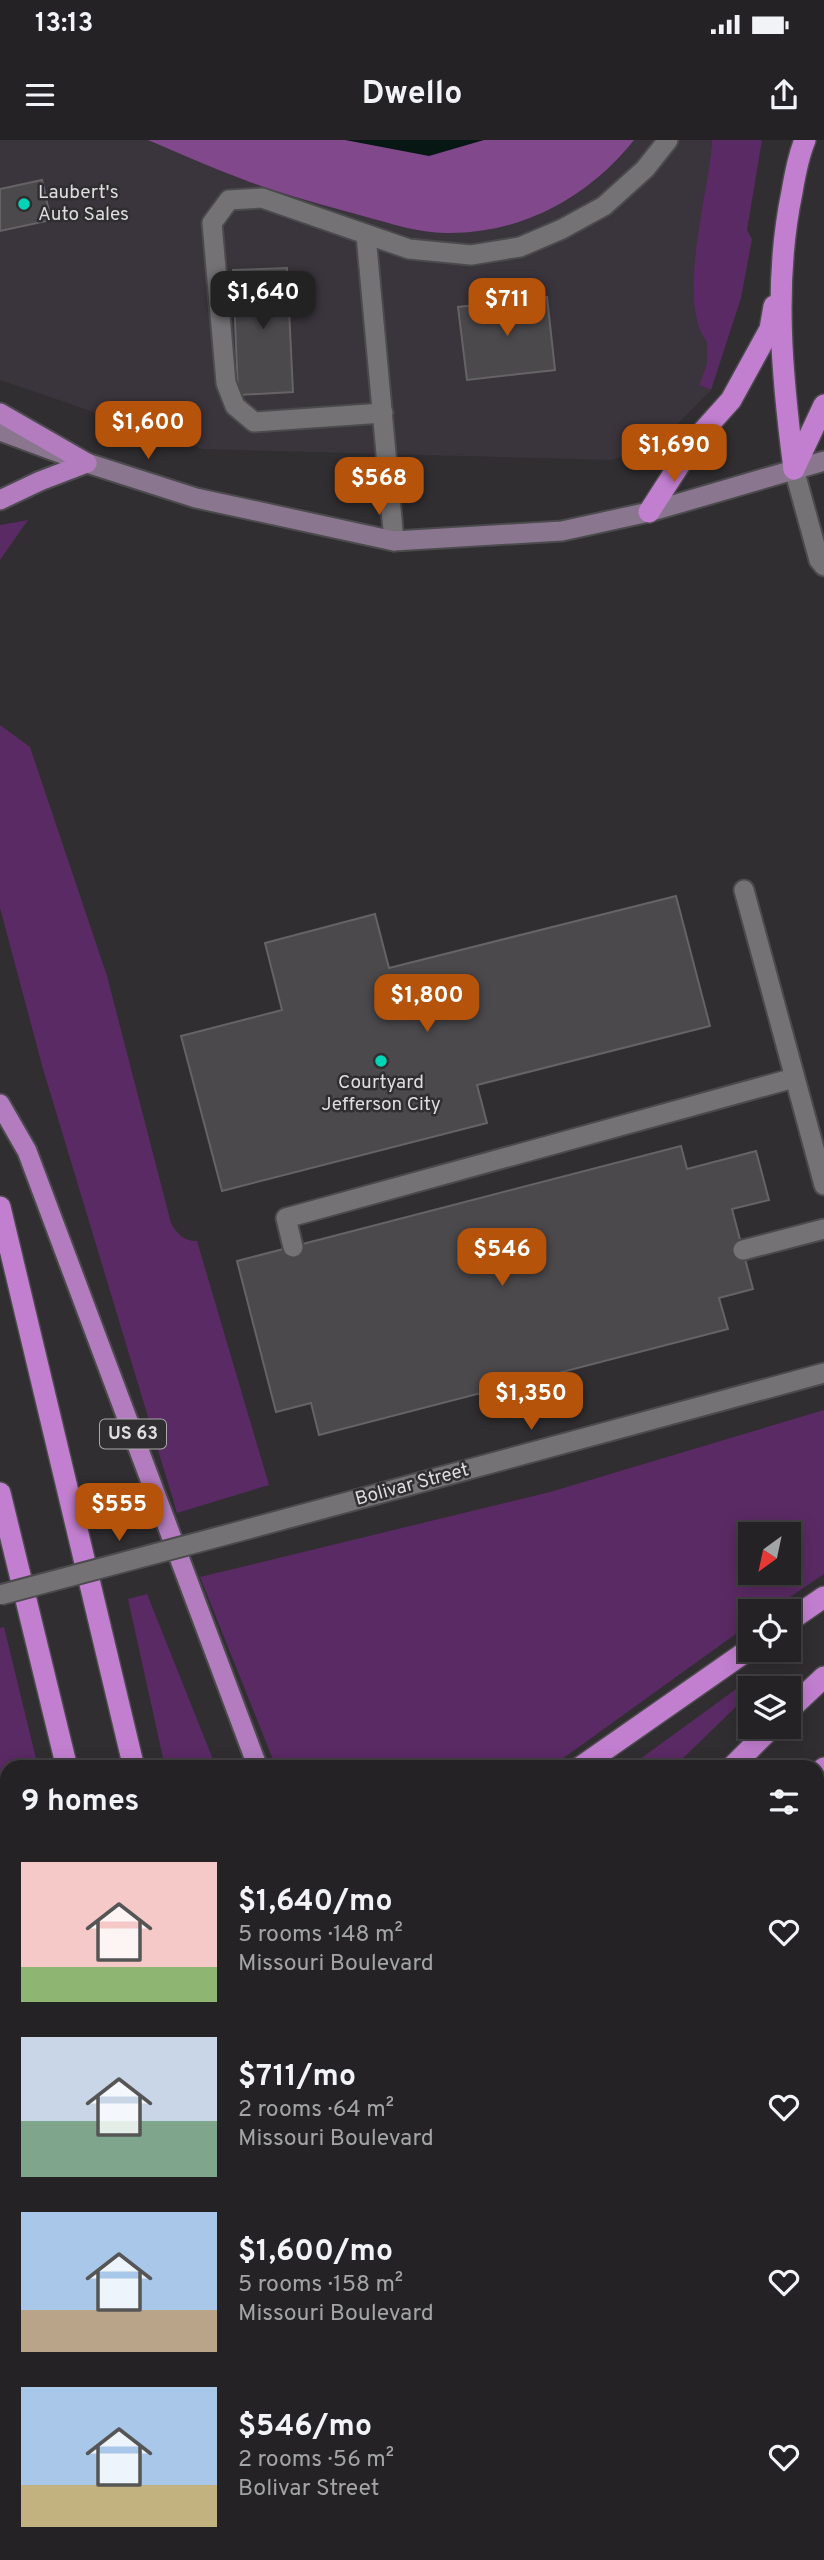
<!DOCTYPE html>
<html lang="en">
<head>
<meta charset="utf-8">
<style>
	body { margin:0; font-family:Overpass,sans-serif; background:#2c2a2c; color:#f1f3f6; height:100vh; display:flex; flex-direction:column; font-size:26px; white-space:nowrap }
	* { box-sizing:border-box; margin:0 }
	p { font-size:23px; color:#a3a4a6 }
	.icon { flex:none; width:38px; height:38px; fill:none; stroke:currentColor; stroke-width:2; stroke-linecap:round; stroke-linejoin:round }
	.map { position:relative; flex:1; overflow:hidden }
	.sheet { position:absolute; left:0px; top:1620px; width:824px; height:800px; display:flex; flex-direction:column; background:#242224; border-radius:21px 21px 0 0; box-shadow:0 4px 18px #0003,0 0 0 2px #413f41 }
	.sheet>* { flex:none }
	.needle { width:46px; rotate:213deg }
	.buttons { position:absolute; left:738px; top:1382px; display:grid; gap:14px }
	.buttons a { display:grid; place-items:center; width:63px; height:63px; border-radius:0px; background:#242224; box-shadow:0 4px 18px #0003,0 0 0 2px #413f41; font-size:35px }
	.price { position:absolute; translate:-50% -60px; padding:0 16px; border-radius:14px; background:#b45309; color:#fff; font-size:23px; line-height:46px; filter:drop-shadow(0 2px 4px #0008) }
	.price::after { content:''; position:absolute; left:50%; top:42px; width:21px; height:16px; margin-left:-10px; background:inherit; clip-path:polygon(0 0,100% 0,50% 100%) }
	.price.current { background:#222; color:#fff }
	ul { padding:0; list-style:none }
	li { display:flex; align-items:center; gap:21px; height:175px; padding:0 21px }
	li span { display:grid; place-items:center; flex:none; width:196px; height:140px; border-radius:0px; color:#555 }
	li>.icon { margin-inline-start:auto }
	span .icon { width:84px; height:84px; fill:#fffc; stroke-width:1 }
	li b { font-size:30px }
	h2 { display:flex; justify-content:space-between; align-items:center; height:84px; padding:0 21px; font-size:30px }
	.status { display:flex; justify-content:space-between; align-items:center; height:49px; padding:0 35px; background:#242224; direction:ltr }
	.status svg { height:19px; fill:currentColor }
	header { display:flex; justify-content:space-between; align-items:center; height:91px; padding:0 21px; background:#242224; font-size:32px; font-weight:700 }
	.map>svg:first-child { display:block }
	.built { fill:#3a343c }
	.green { fill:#5a2a64; fill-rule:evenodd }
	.forest { fill:#81498c }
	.water { fill:#071814 }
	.building { fill:#4b494c; stroke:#666366; stroke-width:2 }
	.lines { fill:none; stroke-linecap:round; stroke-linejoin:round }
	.service-casing { stroke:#4b4a4c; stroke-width:23 }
	.tertiary-casing { stroke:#4b4a4c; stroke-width:23 }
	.secondary-casing { stroke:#4b4a4c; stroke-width:23 }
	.trunk-casing { stroke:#4b4a4c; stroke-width:23 }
	.motorway-casing { stroke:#4b4a4c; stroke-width:24 }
	.service { stroke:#747275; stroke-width:19 }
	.tertiary { stroke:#747275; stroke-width:19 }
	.secondary { stroke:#8b7690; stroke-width:19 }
	.trunk { stroke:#b27cbe; stroke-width:19 }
	.motorway { stroke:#c27fd0; stroke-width:21 }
	.tertiary-bridge-casing { stroke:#4b4a4c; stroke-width:23; stroke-linecap:butt }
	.tertiary-bridge { stroke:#747275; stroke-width:19 }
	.poi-dot { fill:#00d5b7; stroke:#302e30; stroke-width:2.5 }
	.labels { text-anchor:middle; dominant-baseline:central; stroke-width:5; stroke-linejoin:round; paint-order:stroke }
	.shield { fill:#302e30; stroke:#aaa8aa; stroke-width:2 }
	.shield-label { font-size:18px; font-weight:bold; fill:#dedddf }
	.poi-label { font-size:19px; fill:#dedddf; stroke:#302e30; text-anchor:start }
	.street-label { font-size:19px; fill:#dedddf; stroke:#302e30 }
</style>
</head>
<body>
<div class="status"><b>13:13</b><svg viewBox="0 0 49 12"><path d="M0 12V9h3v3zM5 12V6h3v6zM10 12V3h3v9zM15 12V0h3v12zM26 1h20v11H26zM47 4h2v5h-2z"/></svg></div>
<header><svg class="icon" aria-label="menu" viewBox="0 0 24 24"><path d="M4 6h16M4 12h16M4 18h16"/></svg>Dwello<svg class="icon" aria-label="share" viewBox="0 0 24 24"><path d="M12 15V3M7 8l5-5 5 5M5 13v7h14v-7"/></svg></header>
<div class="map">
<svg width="824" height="2420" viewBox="0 0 824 2420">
	<rect width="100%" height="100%" fill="#302e30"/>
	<!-- built -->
	<path class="built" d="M0,0H148L244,40L389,83L569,59L603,34L634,0H712L707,224L699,245L711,250L656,306L611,320L202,309L0,240Z"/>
	<!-- green -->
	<g class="green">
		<path d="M712,0H762L747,90L752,99L741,158L711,250L699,245L707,224V202C675,161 710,51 712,0Z"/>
		<path d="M28,380L0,420V385Z"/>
		<path d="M0,585L30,607L107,836L171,1083C177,1094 184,1101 197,1101L269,1345L177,1373L43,929L0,768Z"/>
		<path d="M824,1270V1434L768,1472H751V1483L551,1627H276L200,1437L550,1352ZM751,1395H789V1433H751Z"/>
		<path d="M147,1454L216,1627H165L128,1459Z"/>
		<path d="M4,1487L38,1627L7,1628V1835L0,1764V1488Z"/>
		<path d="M739,1547L747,1556L674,1627H629Z"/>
		<path d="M824,1754V1918L817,1923V1763Z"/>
		<path d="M7,2105V2243L0,2250V2112Z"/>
		<path d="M359,2413H443L445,2420H361Z"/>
		<path d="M511,2413H635L638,2420H513Z"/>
	</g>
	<!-- forest -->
	<path class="forest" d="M148,0H634C588,58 521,94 446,93C419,93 389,83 363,76C323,65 281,54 242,39C210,27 179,13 148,0Z"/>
	<!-- water -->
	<path class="water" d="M345,0H484L429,16Z"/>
	<!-- building -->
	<g class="building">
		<path d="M42,40L51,80L0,91V49Z"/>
		<path d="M287,128L293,252L238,255L233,130Z"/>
		<path d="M547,157L555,230L467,240L458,167Z"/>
		<path d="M676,756L710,886L477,945L487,983L222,1051L181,896L282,870L265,803L375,774L389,828Z"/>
		<path d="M681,1006L687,1029L756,1011L769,1060L732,1069L753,1149L719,1158L728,1189L319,1295L311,1263L276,1272L237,1121Z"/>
		<path d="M824,2083V2420H817L814,2413H817V2089Z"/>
	</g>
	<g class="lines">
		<defs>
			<g id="service">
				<path d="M366,95L394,401"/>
				<path d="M383,273L254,282L235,266L226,243L212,83L229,60L262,58L409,109L471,115L520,107L562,89L604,66L645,29L668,0"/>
				<path d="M794,329L819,420L824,426"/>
				<path d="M744,750L824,1045"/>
				<path d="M293,1107L286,1078L794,938"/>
				<path d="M743,1110L824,1089"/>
				<path d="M817,2000L824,1995"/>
				<path d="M750,2413L753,2420"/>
			</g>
			<path id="tertiary" d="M248,1389L824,1233"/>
			<path id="secondary" d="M0,291L87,323L196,358L394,401L562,391L649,372L824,321"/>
			<g id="trunk">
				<path d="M0,273L87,323"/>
				<path d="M0,360L40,341L87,323"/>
				<path d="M0,964L27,1011L258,1628"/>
			</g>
			<g id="motorway">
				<path d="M794,329C782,237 773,143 792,52C795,34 798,17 805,0"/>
				<path d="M794,329L824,265"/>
				<path d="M649,372L696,299L731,260L770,189L774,166"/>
				<path d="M0,1067L134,1628"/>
				<path d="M0,1353L67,1628"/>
				<path d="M789,1481L824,1457"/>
				<path d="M789,1570L824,1537"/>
				<path d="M579,1628L751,1508"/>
				<path d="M731,1628L772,1587"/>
				<path d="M817,1634L824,1628"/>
				<path d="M817,1726L824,1717"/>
				<path d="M0,2096L7,2091"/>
				<path d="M0,2306L7,2299"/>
				<path d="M0,2372L7,2365"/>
				<path d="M108,2413L110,2420"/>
				<path d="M255,2413L257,2420"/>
				<path d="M332,2413L334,2420"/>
				<path d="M478,2413L480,2420"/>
			</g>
		</defs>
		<!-- service casing -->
		<use href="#service" class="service-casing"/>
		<!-- tertiary casing -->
		<use href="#tertiary" class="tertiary-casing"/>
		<!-- secondary casing -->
		<use href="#secondary" class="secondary-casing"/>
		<!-- trunk casing -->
		<use href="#trunk" class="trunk-casing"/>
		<!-- motorway casing -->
		<use href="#motorway" class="motorway-casing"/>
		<!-- service -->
		<use href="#service" class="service"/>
		<!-- tertiary -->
		<use href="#tertiary" class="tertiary"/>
		<!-- secondary -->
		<use href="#secondary" class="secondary"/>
		<!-- trunk -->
		<use href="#trunk" class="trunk"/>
		<!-- motorway -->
		<use href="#motorway" class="motorway"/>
		<defs>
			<path id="tertiary-bridge" d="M0,1455L248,1389"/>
		</defs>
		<!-- tertiary-bridge casing -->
		<use href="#tertiary-bridge" class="tertiary-bridge-casing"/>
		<!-- tertiary-bridge -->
		<use href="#tertiary-bridge" class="tertiary-bridge"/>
	</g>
	<!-- markers -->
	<g class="poi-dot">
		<circle cx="24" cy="64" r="7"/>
		<circle cx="381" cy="921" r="7"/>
	</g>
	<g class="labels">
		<!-- shield labels -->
		<rect class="shield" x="100" y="1279.5" width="66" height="29" rx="5"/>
		<g class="shield-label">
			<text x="133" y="1294">US 63</text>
		</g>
		<!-- poi labels -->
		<g class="poi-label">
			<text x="38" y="53">Laubert's<tspan x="38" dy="22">Auto Sales</tspan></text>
			<text x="381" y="943" text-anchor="middle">Courtyard<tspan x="381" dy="22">Jefferson City</tspan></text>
		</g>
		<!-- street labels -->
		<g class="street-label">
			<text transform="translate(412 1345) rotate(-15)">Bolivar Street</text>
		</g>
	</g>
</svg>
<div class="buttons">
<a><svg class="needle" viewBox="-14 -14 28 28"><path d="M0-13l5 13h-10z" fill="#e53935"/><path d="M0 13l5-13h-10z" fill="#a3a4a6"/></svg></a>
<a><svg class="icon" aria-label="locate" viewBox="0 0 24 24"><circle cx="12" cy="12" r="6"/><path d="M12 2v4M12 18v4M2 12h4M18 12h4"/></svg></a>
<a><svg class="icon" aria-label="layers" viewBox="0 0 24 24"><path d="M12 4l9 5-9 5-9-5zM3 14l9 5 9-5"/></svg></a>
</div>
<b class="price current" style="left:263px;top:191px">$1,640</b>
<b class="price" style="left:507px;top:198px">$711</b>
<b class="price" style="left:148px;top:321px">$1,600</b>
<b class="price" style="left:674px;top:344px">$1,690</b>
<b class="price" style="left:379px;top:377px">$568</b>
<b class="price" style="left:427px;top:894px">$1,800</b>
<b class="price" style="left:502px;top:1148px">$546</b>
<b class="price" style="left:531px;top:1292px">$1,350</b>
<b class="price" style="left:119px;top:1403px">$555</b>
<section class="sheet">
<h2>9 homes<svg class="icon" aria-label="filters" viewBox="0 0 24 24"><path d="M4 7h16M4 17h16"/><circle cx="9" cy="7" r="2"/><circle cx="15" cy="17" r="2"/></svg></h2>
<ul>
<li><span style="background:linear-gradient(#f6c9c9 75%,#8fb573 0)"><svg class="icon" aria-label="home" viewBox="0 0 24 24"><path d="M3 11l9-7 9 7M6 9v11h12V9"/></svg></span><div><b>$1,640/mo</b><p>5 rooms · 148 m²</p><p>Missouri Boulevard</p></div><svg class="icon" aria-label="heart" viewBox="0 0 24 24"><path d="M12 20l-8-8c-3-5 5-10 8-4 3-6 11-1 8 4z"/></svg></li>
<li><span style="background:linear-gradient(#c9d6e8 60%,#7fa58c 0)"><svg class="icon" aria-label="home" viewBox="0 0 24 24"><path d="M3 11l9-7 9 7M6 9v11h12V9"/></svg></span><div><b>$711/mo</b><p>2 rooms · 64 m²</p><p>Missouri Boulevard</p></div><svg class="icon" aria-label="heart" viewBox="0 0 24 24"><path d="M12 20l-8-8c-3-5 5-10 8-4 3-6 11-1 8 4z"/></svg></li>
<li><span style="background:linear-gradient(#a9c7e8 70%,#b9a48a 0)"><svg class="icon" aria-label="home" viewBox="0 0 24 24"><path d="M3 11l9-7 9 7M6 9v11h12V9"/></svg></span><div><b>$1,600/mo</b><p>5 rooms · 158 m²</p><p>Missouri Boulevard</p></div><svg class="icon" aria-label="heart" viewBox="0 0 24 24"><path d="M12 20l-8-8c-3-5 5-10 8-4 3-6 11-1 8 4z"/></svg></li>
<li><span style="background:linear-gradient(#a9c7e8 70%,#c2b280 0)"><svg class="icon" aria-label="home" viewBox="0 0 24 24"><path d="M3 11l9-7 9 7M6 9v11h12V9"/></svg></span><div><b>$546/mo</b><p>2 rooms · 56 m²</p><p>Bolivar Street</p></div><svg class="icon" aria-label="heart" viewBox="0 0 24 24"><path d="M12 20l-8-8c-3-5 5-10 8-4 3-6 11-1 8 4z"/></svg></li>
</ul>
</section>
</div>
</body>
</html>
